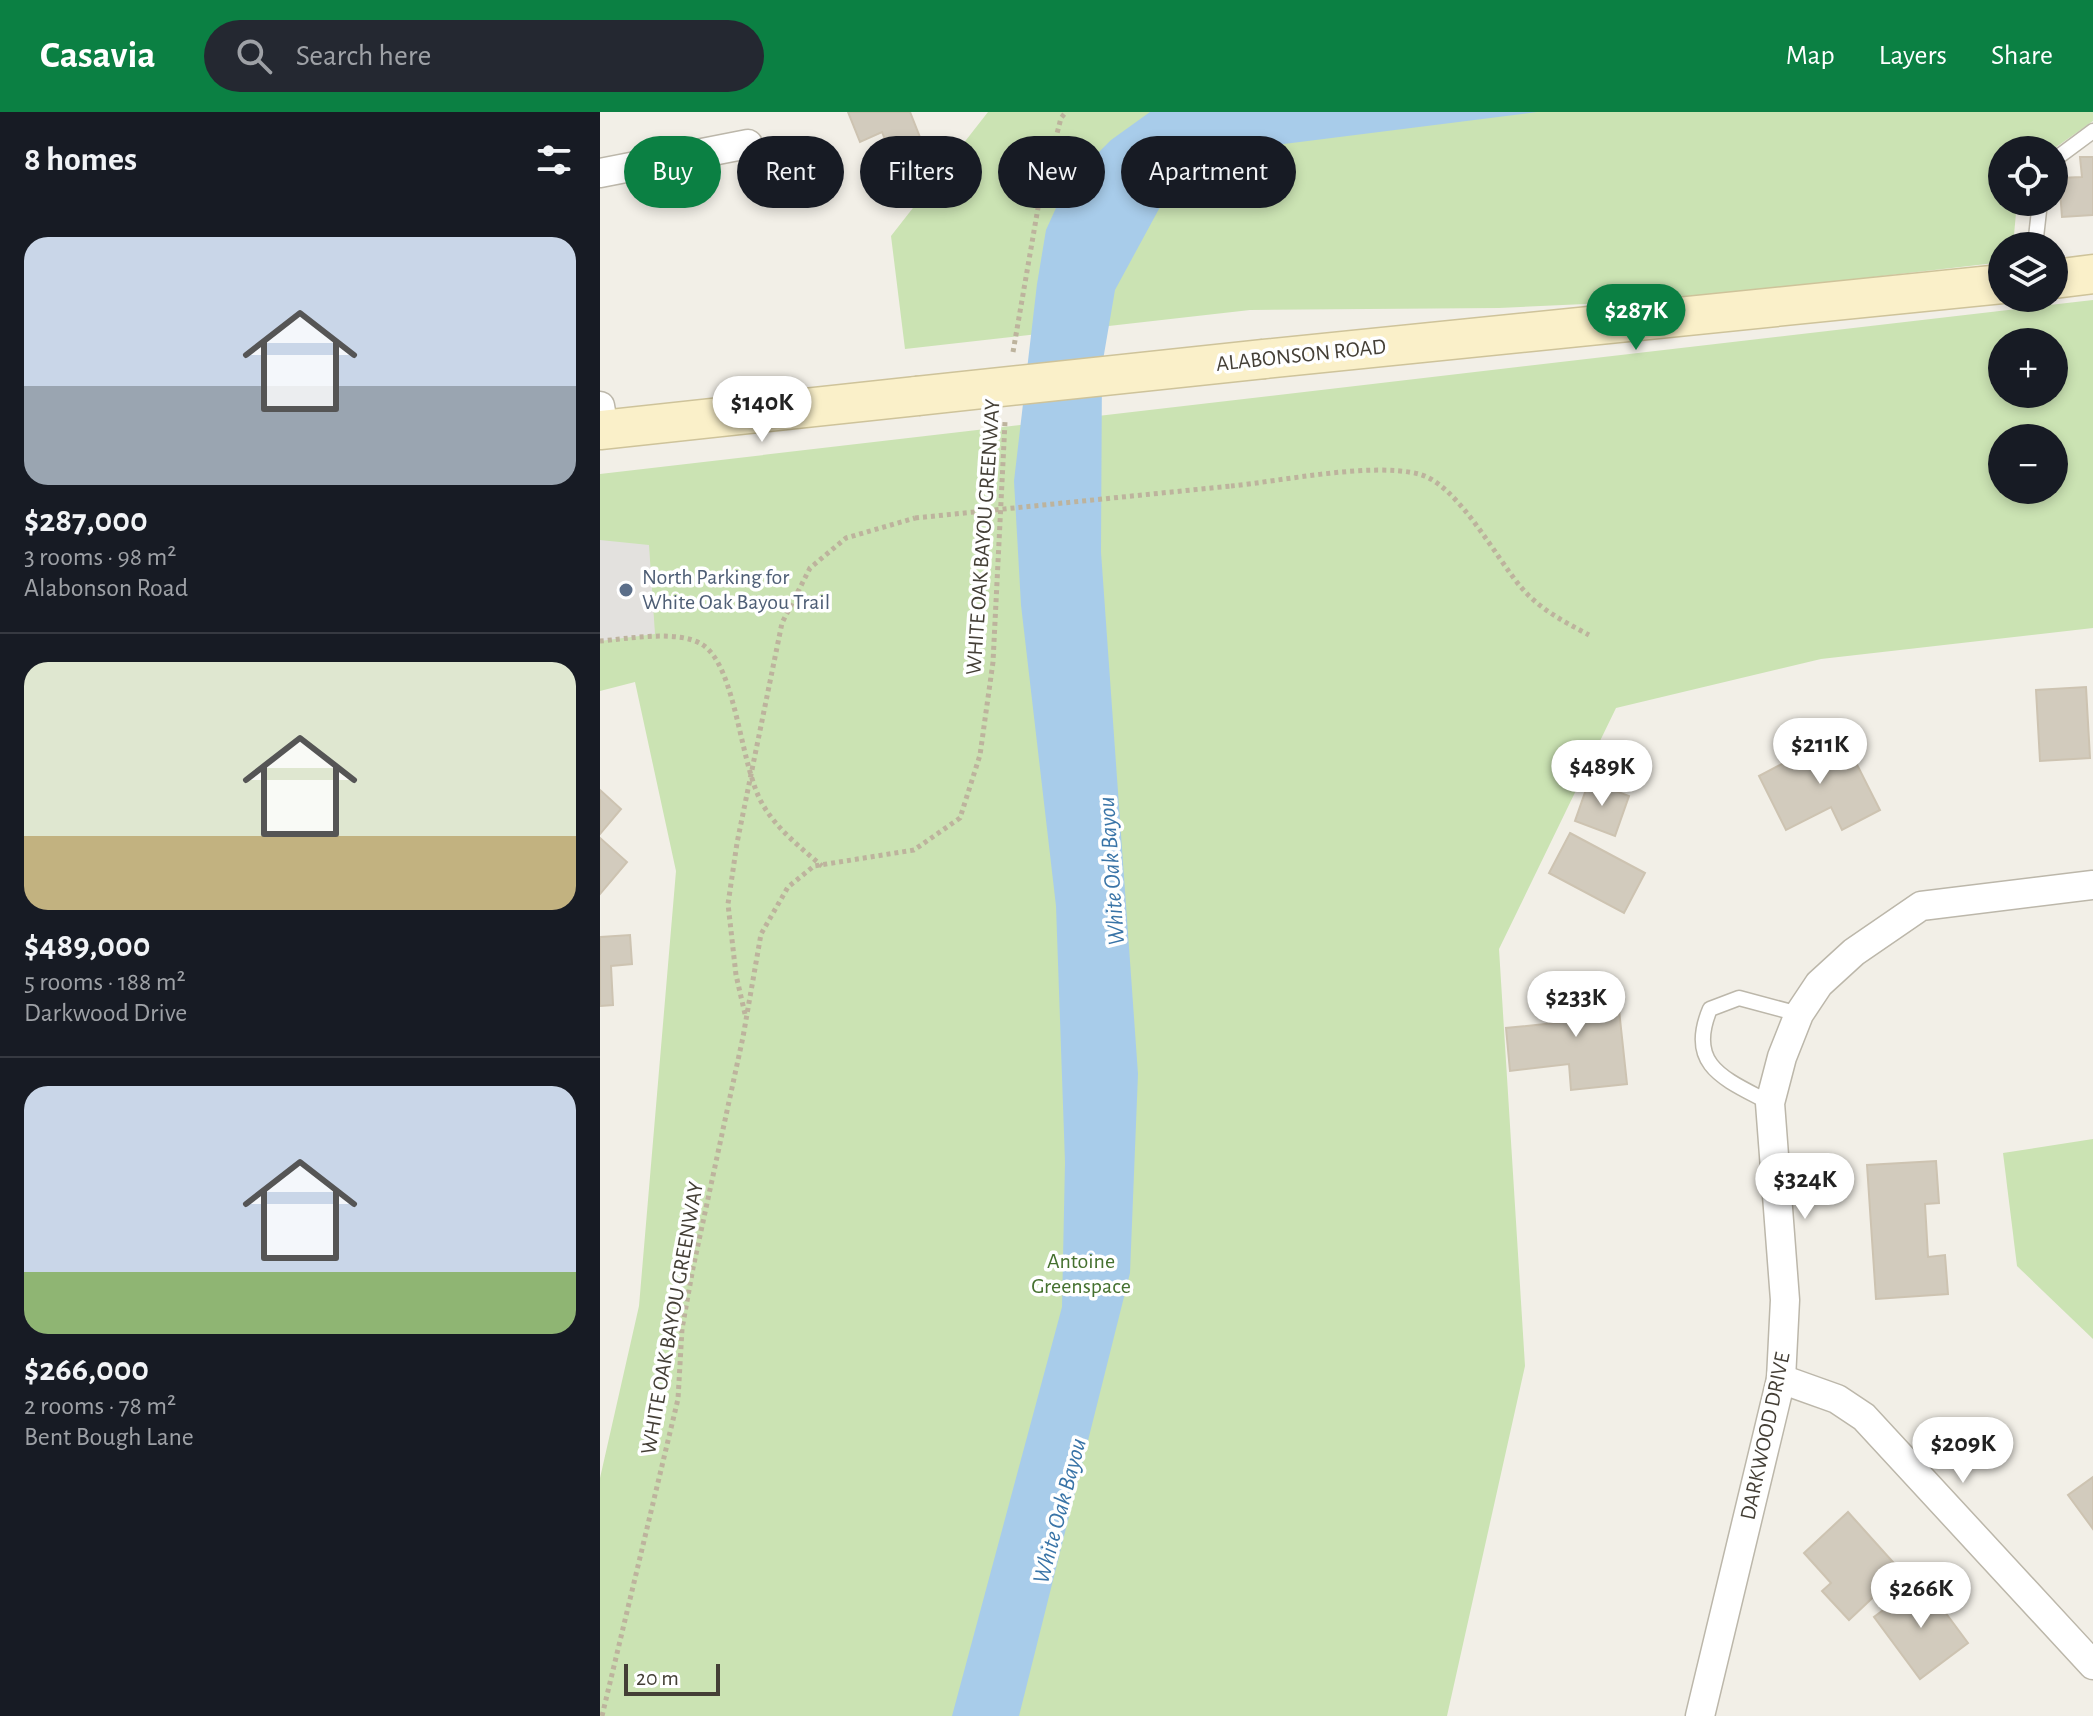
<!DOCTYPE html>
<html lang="en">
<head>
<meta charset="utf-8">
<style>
	body { margin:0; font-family:"Alegreya Sans",sans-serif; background:#242831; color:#f1f3f6; height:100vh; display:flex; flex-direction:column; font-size:30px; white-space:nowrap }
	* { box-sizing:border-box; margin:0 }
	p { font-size:26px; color:#9ea1a6 }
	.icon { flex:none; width:44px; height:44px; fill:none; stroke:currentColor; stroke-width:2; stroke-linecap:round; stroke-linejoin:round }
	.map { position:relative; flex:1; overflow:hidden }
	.details { display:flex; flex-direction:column; background:#171b24; width:600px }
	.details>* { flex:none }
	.guide { position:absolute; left:24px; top:24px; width:760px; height:72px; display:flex; gap:16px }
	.tools { position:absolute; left:1388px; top:24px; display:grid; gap:16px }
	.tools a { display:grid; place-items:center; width:80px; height:80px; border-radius:50%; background:#171b24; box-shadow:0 4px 12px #0003; font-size:40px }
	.scale { position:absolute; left:24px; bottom:20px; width:96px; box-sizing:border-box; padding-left:8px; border:4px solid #443f36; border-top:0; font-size:22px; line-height:28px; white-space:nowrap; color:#443f36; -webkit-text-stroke:6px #fff; paint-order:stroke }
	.price { position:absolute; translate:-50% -68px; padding:0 18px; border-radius:28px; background:#fff; color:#222; font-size:26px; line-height:52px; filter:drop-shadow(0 2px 4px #0008) }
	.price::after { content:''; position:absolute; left:50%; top:48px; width:24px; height:18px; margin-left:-12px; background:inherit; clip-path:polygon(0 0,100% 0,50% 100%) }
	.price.selected { background:#0b8043; color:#fff }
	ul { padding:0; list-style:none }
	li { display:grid; align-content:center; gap:16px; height:424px; padding:0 24px }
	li+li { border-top:2px solid #363941 }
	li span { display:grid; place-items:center; height:248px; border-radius:24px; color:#555 }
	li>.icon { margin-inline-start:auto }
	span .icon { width:144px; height:144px; fill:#fffc; stroke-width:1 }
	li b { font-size:34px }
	h2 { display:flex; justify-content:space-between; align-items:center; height:96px; padding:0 24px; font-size:34px }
	.chip { padding:0 28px; border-radius:36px; background:#171b24; box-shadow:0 4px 12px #0003; font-size:28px; line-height:72px }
	.chip.selected { background:#0b8043; color:#fff }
	header { display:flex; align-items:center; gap:48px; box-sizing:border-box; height:112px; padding:0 40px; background:#0b8043; color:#fff }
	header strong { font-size:38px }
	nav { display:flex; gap:44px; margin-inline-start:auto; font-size:28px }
	.search { width:560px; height:72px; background:#242831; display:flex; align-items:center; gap:20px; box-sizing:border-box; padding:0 28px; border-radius:44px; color:#9ea1a6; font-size:30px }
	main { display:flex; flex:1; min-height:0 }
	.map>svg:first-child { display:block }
	.green { fill:#cbe3b3; fill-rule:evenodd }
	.parking { fill:#e3e1de }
	.water { fill:#a8ccea }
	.building { fill:#d2cbbd; stroke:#cdc3b1; stroke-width:2 }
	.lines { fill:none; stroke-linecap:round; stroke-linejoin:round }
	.lane-casing { stroke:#bcb7aa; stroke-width:17 }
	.street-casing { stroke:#bcb7aa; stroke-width:31 }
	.secondary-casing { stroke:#cec39a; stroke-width:41 }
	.path { stroke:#bdb39d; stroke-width:5; stroke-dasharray:4 4; stroke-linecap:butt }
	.lane { stroke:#fff; stroke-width:14 }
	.street { stroke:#fff; stroke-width:28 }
	.secondary { stroke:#faf0c9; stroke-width:38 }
	.secondary-bridge-casing { stroke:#cec39a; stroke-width:41; stroke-linecap:butt }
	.path-bridge { stroke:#bdb39d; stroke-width:5; stroke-dasharray:4 4; stroke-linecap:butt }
	.secondary-bridge { stroke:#faf0c9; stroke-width:38 }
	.service-dot { fill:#5c6f8a; stroke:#fff; stroke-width:3 }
	.labels { text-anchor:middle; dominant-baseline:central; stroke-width:7; stroke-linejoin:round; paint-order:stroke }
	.street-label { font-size:22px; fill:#443f36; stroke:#fff }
	.service-label { font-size:22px; fill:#4e5e75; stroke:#fff; text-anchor:start }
	.park-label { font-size:22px; fill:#45712f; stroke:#fff }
	.water-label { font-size:24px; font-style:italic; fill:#3974a7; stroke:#fff }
</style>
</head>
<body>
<header>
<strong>Casavia</strong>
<div class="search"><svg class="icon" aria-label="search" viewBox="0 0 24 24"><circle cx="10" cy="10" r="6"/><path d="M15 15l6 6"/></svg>Search here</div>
<nav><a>Map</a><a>Layers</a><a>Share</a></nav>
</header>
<main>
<section class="details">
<h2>8 homes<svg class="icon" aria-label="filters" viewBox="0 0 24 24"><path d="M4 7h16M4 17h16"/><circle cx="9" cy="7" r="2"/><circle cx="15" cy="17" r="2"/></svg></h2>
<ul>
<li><span style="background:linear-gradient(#c9d6e8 60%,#9aa5b1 0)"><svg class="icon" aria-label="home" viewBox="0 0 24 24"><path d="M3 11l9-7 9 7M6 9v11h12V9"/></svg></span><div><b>$287,000</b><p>3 rooms · 98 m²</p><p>Alabonson Road</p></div></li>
<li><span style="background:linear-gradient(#dfe7d0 70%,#c2b280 0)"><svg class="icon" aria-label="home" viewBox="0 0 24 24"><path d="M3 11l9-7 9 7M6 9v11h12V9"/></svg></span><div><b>$489,000</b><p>5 rooms · 188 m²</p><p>Darkwood Drive</p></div></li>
<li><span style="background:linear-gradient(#c9d6e8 75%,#8fb573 0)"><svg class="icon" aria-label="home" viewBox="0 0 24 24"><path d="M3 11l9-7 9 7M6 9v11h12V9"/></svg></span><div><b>$266,000</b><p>2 rooms · 78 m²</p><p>Bent Bough Lane</p></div></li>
</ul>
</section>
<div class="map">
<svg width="1493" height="1604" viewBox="0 0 1493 1604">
	<rect width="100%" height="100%" fill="#f2efe7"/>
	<!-- green -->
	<g class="green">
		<path d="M388,0H1493V9L1452,38H1402V90H1417L1413,134H1402V148L1395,151L1074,188L899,196L650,198L305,237L291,124Z"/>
		<path d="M1493,188V516L1221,547L1016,596L899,837L925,1254L847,1604H0V1366L39,1194L76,759L35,570L0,579V362ZM1402,230H1454V282H1402ZM1402,326H1454V378H1402Z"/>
		<path d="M1493,1027V1227L1417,1154L1403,1041Z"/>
	</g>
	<!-- parking -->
	<path class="parking" d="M0,428L49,433L55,522L0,529Z"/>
	<!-- water -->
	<path class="water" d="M550,0H937L621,40L593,49L579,60L515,178L502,254L501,440L538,962L530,1161L419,1604H352L462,1195L465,1050L456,794L421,493L414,369L437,172L446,118L460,87L484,55L511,28Z"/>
	<!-- building -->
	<g class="building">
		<path d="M248,0H310L327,43L296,55L282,20L260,30Z"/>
		<path d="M1480,45H1493V103L1462,105L1459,66L1482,65Z"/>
		<path d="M1486,575L1490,646L1440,649L1436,578Z"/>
		<path d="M1241,621L1280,698L1242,718L1231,695L1186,718L1159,664Z"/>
		<path d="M989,669L1029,684L1015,724L975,709Z"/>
		<path d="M0,678L21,697L0,722Z"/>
		<path d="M970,721L1045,761L1024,801L949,761Z"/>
		<path d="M0,726L27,750L0,782Z"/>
		<path d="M30,823L32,852L11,854L13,893L0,894V825Z"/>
		<path d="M1016,870L1027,972L971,978L969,952L910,959L906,916L964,910L960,877Z"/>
		<path d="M1336,1049L1339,1091L1325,1092L1328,1145L1345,1143L1348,1182L1276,1187L1267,1053Z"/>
		<path d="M1493,1365V1417L1468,1383Z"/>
		<path d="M1248,1400L1301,1459L1249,1508L1222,1479L1231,1471L1204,1441Z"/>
		<path d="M1322,1469L1368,1531L1320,1567L1274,1505Z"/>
	</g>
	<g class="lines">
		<defs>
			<g id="lane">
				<path d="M1454,48L1493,19"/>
				<path d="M1435,134L1440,90"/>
				<path d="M1170,991C1125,967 1086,954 1110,897L1139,886L1199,902"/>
			</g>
			<g id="street">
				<path d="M0,61L148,32"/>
				<path d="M0,294L4,317"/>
				<path d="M1181,1267L1237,1287L1264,1305L1493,1553"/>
				<path d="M1100,1604L1181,1267L1185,1188L1170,991L1182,945L1199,902L1219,872L1254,840L1321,794L1493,773"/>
			</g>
			<g id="secondary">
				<path d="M1454,167L1493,162"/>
				<path d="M664,247L1402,172"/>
				<path d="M0,318L317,284"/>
			</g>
		</defs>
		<!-- lane casing -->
		<use href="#lane" class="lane-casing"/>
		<!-- street casing -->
		<use href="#street" class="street-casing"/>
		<!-- secondary casing -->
		<use href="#secondary" class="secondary-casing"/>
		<!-- path -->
		<g class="path">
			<path d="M413,240L438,96L461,6L466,0"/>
			<path d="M631,374C683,369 770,350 819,362C857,372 895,444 920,474C939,497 963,509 989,523"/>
			<path d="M0,529C27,527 79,517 103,533C137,556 140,655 163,693C177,717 201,736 222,754"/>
			<path d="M145,902L136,863L128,792L137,731L182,511L210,456L246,426L315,406"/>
			<path d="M2,1604L78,1287L82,1217L93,1156L143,925L161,822L188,775L214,754L314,738L360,706L380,643L393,550L405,310"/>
		</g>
		<!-- lane -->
		<use href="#lane" class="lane"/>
		<!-- street -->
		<use href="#street" class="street"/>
		<!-- secondary -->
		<use href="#secondary" class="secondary"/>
		<defs>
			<path id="secondary-bridge" d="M317,284L664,247"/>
		</defs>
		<!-- secondary-bridge casing -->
		<use href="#secondary-bridge" class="secondary-bridge-casing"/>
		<!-- path-bridge -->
		<path class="path-bridge" d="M315,406L631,374"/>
		<!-- secondary-bridge -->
		<use href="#secondary-bridge" class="secondary-bridge"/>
	</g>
	<!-- markers -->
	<circle class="service-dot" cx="26" cy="478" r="8"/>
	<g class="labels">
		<!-- street labels -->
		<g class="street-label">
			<text transform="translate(701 243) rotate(-6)">ALABONSON ROAD</text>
			<text transform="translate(383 425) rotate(-86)">WHITE OAK BAYOU GREENWAY</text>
			<text transform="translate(72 1206) rotate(-80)">WHITE OAK BAYOU GREENWAY</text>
			<text transform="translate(1165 1324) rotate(-78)">DARKWOOD DRIVE</text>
		</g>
		<!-- service labels -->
		<g class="service-label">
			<text x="42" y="465">North Parking for<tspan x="42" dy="25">White Oak Bayou Trail</tspan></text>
		</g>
		<!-- park labels -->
		<g class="park-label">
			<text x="481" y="1149">Antoine<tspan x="481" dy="25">Greenspace</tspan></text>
		</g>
		<!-- water labels -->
		<g class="water-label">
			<text transform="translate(512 759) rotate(-94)">White Oak Bayou</text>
			<text transform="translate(460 1399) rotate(-75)">White Oak Bayou</text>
		</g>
	</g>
</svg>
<div class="tools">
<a><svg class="icon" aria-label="locate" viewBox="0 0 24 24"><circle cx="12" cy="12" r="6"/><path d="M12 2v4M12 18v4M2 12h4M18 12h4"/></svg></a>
<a><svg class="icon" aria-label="layers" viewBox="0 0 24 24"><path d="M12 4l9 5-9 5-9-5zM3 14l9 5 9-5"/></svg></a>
<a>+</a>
<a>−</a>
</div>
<div class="scale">20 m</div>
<b class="price selected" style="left:1036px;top:240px">$287K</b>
<b class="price" style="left:162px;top:332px">$140K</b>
<b class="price" style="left:1220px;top:674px">$211K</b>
<b class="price" style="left:1002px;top:696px">$489K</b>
<b class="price" style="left:976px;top:927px">$233K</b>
<b class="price" style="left:1205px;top:1109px">$324K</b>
<b class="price" style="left:1363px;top:1373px">$209K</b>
<b class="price" style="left:1321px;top:1518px">$266K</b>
<div class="guide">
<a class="chip selected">Buy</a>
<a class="chip">Rent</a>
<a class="chip">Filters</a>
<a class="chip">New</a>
<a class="chip">Apartment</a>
</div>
</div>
</main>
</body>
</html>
